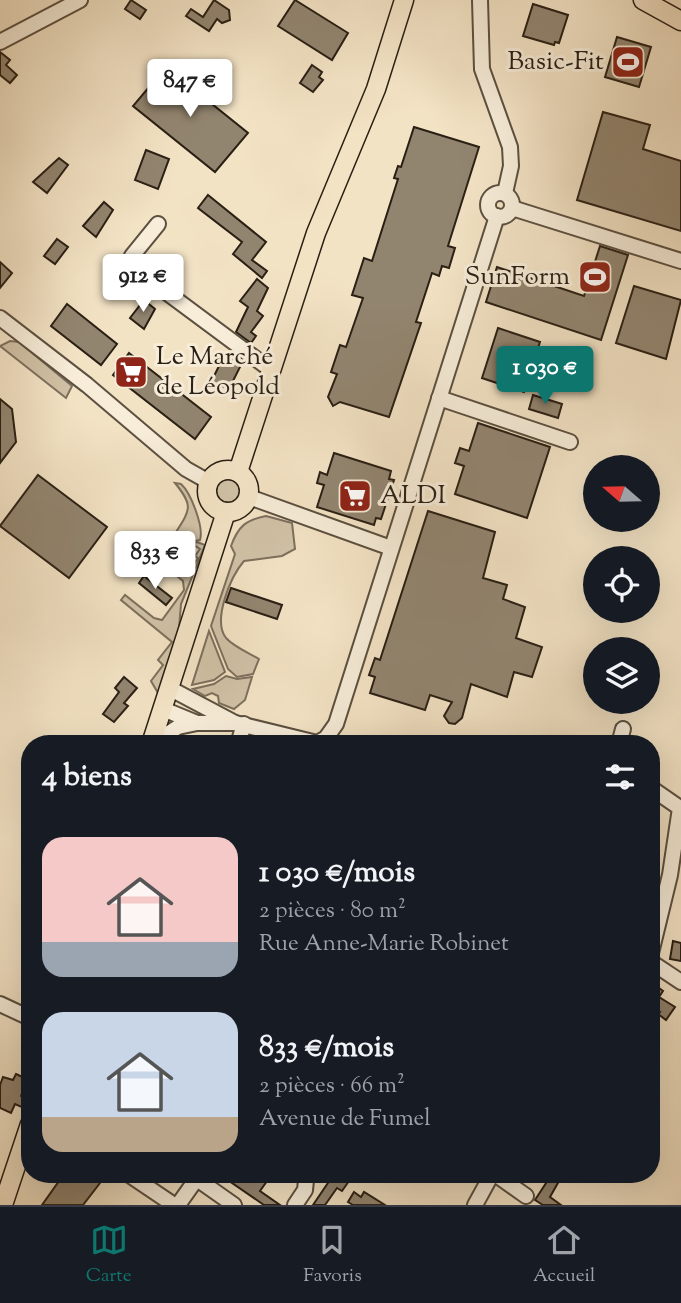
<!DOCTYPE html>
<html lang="fr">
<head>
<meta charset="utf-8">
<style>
	body { margin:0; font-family:"Sorts Mill Goudy",serif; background:#242831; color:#f1f3f6; height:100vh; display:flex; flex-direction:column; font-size:26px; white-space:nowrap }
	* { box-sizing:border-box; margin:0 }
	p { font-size:23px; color:#9ea1a6 }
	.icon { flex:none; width:38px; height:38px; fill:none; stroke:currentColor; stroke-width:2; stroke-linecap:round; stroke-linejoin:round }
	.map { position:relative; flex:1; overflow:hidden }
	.panel { position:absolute; left:21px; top:735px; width:639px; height:448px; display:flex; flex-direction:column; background:#171b24; border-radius:28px; box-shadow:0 7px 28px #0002 }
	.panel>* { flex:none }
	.needle { width:46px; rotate:290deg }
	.tools { position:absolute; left:583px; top:455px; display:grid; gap:14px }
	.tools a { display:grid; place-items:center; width:77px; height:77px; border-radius:50%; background:#171b24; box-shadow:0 7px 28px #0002; font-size:35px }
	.price { position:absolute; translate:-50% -60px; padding:0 16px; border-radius:7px; background:#fff; color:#222; font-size:23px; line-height:46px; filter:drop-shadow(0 2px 4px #0008) }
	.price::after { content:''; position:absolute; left:50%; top:42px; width:21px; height:16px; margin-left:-10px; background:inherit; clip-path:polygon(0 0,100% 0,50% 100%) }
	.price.on { background:#0f766e; color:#fff }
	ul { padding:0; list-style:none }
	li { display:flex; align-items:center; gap:21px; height:175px; padding:0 21px }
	li span { display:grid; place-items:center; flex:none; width:196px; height:140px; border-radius:21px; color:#555 }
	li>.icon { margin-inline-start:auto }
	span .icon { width:84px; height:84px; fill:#fffc; stroke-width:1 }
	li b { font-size:30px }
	h2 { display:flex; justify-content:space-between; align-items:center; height:84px; padding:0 21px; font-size:30px }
	.menu { display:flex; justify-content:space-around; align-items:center; height:98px; border-top:2px solid #363941; background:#171b24; font-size:19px; color:#9ea1a6 }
	.menu a { display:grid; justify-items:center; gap:4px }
	.menu .on { color:#0f766e }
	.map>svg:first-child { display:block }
	.green { fill:#d1c2a7; stroke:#7d705e; stroke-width:2 }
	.building { fill:#928570; stroke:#291f14; stroke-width:2 }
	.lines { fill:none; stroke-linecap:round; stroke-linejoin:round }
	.minor-casing { stroke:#5c5040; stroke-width:18 }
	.major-casing { stroke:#291f14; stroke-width:21 }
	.minor { stroke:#f7edd9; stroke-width:14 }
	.major { stroke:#f3e3c5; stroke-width:18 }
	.labels { text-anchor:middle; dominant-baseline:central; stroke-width:6; stroke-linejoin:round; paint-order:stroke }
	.poi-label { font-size:26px; fill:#291f14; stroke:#f7edd9; text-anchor:end }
</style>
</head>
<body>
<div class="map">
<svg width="681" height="1205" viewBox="0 0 681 1205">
	<rect width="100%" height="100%" fill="#f3e3c5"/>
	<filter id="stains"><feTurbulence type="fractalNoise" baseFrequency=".00286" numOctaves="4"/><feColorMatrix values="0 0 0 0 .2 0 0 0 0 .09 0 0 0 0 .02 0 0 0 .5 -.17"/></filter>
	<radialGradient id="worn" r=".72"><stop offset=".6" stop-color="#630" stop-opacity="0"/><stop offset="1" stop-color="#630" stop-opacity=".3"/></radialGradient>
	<!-- green -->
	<g class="green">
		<path d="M10,341L19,342L72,386L66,398L0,346Z"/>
		<circle cx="228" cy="492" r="14"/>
		<path d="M175,483L181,484C191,493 204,527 200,540L189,542L176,532C191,509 193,505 175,483Z"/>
		<path d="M266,516L292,523L295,549L282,556L244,561C231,576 212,620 226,638C234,647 249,653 259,659L253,674L237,677L228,669L211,626L235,554L231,546C238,527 245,520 266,516Z"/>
		<path d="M197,542L205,545L181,604L179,628L158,693L151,681L163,665L158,660L172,642L121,600L125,595L154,618L162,620L184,590L183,581L160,562L159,554L161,551L189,571L198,558L195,556L200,549L192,544Z"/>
		<path d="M209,631L225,672L214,680L192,685Z"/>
		<path d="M226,676L237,679L252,677L245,700L234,709L219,703L218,696L212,693L205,696L193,689L214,684Z"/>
	</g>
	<!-- building -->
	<g class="building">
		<path d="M131,0L146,10L140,19L125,9Z"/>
		<path d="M214,0L229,10L230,20L222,23L217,19L209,31L186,16L191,9L203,17Z"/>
		<path d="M295,0L348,33L332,60L278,26Z"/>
		<path d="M533,4L568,15L559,43L555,42L554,45L523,36Z"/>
		<path d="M617,37L651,47L639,87L605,77Z"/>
		<path d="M0,52L10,60L6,65L17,75L10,83L0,75Z"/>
		<path d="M312,65L322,72L319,77L323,80L313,92L300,83Z"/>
		<path d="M166,67L248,133L215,172L133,106Z"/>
		<path d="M603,112L650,125L643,149L681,161V231L577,200Z"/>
		<path d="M414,127L479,147L448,246L455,248L449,268L442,266L439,276L432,273L416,322L421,323L389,417L340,402L333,406L328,397L337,374L331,372L340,345L346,347L363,298L352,295L364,258L372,261L398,179L394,178L398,166L401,167Z"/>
		<path d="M146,150L169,159L158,189L135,180Z"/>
		<path d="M59,158L68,165L47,193L33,182Z"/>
		<path d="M208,195L266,242L252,260L267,271L262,278L233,254L242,242L198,208Z"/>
		<path d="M104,202L113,210L96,237L83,226Z"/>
		<path d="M57,239L68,247L55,264L44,256Z"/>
		<path d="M600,246L628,255L601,340L486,302L497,267L584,296Z"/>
		<path d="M0,262L12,273L0,288Z"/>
		<path d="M257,279L268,288L257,311L263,316L251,332L256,336L251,343L236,332L248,307L240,301Z"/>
		<path d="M634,286L681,300L666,359L616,343Z"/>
		<path d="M144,300L155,309L144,329L130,318Z"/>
		<path d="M67,304L117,344L101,365L51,326Z"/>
		<path d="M498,328L540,342L524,392L482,378Z"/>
		<path d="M129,353L211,417L195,439L113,375Z"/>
		<path d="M225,354L242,363L229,389L220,385L218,389L210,384Z"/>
		<path d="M533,395L562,404L558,418L529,409Z"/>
		<path d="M0,399L12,409L16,442L0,463Z"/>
		<path d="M478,423L550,447L527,518L455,494L464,466L455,463L460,448L469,451Z"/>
		<path d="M334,453L391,471L389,479L394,480L381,519L376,518L374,525L317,507L324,485L317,483L320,472L327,475Z"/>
		<path d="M38,475L107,527L69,578L0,526Z"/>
		<path d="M428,511L495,532L483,578L507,585L503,599L525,607L516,638L542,647L532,677L514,672L507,697L471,684L462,718L455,724L449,723L444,716L452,702L430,695L425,710L370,693L375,677L369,675L375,658L380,660Z"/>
		<path d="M144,576L172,598L166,605L139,583Z"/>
		<path d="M231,588L282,605L277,619L226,602Z"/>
		<path d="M124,677L137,688L124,703L128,706L114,722L103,714L119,692L115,688Z"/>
		<path d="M673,941L681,943V961L670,959Z"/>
		<path d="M651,982L663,991L659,997L675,1007L666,1020L658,1014L660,1012L653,1007L651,1009Z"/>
		<path d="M16,1074L27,1079L21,1096L27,1099L24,1108L15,1104L11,1113L0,1108V1085L3,1077L13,1080Z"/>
		<path d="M64,1174H88L100,1183L83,1205H42Z"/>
		<path d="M219,1174H235L242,1179L245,1174H272L260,1191L280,1205H264Z"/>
		<path d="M334,1174L349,1181L342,1191L337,1188L325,1205H313Z"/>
		<path d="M552,1174H563L550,1197L561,1205H543L535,1200Z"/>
		<path d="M354,1192L361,1197L364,1192L385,1205H353L348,1202Z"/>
	</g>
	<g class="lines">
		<defs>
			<g id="minor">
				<path d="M480,0L482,69L510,147L511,166L505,193"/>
				<path d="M0,42L80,0"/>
				<circle cx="500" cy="205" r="12"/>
				<path d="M512,208L681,261"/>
				<path d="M158,224L132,256L135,269L271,370"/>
				<path d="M0,318L87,385L186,469L209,482"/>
				<path d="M439,398L570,442"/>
				<path d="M249,497L391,548"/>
				<path d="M163,709L197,723H235L169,688"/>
				<path d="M235,723L317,743L326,738L336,724L497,216"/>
				<path d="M152,744L178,727L197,723"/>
				<path d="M238,744L244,724"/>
				<path d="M619,744L623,729"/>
				<path d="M651,788L680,808L670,875L651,953"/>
				<path d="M651,962L681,982"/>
				<path d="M0,1004L30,1018"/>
				<path d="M128,1174L174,1205"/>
				<path d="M495,1174L526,1196"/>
				<path d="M197,1179L234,1205"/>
				<path d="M178,1205L200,1174"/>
				<path d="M295,1205L305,1190L306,1180"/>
				<path d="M475,1205L492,1174"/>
			</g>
			<g id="major">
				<path d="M643,0L681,21"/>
				<circle cx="228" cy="491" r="21"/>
				<path d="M238,472L316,233L376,89L404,0"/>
				<path d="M151,744L226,512"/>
				<path d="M3,1205L30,1124"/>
			</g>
		</defs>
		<!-- minor casing -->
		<use href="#minor" class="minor-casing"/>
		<!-- major casing -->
		<use href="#major" class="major-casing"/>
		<!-- minor -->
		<use href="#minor" class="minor"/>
		<!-- major -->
		<use href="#major" class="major"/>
	</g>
	<!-- icons -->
	<defs>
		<symbol id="stadium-square" viewBox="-11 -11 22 22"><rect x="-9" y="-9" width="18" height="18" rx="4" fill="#8f2418" stroke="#f7edd9"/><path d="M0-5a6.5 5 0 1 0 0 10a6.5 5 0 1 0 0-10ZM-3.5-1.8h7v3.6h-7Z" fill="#fff"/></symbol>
		<symbol id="supermarket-square" viewBox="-11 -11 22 22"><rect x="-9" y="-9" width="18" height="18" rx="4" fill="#8f2418" stroke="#f7edd9"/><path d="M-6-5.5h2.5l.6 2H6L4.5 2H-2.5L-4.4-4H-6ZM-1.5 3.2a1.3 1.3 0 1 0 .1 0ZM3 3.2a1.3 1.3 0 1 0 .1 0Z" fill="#fff"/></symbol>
	</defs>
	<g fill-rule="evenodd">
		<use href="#stadium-square" x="609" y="43" width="38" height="38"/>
		<use href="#stadium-square" x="576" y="258" width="38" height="38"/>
		<use href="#supermarket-square" x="112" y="353" width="38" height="38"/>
		<use href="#supermarket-square" x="336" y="477" width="38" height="38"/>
	</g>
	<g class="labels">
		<!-- poi labels -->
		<g class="poi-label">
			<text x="604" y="62">Basic-Fit</text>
			<text x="570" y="277">SunForm</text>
			<text x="156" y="357" text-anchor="start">Le Marché<tspan x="156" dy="30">de Léopold</tspan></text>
			<text x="380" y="496" text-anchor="start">ALDI</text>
		</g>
	</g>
	<rect width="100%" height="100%" filter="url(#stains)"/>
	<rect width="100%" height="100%" fill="url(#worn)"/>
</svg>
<div class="tools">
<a><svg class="needle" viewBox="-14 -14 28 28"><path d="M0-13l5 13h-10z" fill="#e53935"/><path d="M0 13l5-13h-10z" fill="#9ea1a6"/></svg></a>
<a><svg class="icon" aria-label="locate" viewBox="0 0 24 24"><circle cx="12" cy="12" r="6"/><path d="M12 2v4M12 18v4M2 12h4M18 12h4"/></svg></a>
<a><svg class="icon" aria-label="layers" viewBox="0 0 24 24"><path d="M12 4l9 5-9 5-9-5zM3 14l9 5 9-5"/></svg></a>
</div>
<b class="price" style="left:190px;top:119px">847 €</b>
<b class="price" style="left:143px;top:314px">912 €</b>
<b class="price on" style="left:545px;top:406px">1 030 €</b>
<b class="price" style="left:155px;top:591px">833 €</b>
<section class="panel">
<h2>4 biens<svg class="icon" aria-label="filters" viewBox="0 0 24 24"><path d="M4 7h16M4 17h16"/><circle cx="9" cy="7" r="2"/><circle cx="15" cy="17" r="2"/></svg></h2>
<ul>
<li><span style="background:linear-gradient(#f6c9c9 75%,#9aa5b1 0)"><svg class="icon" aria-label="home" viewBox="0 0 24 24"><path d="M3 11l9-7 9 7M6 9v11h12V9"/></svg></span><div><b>1 030 €/mois</b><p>2 pièces · 80 m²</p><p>Rue Anne-Marie Robinet</p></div></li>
<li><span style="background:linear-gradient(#c9d6e8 75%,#b9a48a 0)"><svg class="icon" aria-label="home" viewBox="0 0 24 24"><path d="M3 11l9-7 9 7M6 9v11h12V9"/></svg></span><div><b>833 €/mois</b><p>2 pièces · 66 m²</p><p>Avenue de Fumel</p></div></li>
</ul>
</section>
</div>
<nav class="menu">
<a class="on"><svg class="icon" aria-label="map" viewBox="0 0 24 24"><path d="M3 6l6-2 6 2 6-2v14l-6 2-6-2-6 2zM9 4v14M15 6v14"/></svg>Carte</a>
<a><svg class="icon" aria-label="saved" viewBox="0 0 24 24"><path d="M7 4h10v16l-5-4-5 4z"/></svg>Favoris</a>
<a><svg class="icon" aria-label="home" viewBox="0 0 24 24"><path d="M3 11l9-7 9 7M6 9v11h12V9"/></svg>Accueil</a>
</nav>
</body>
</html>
